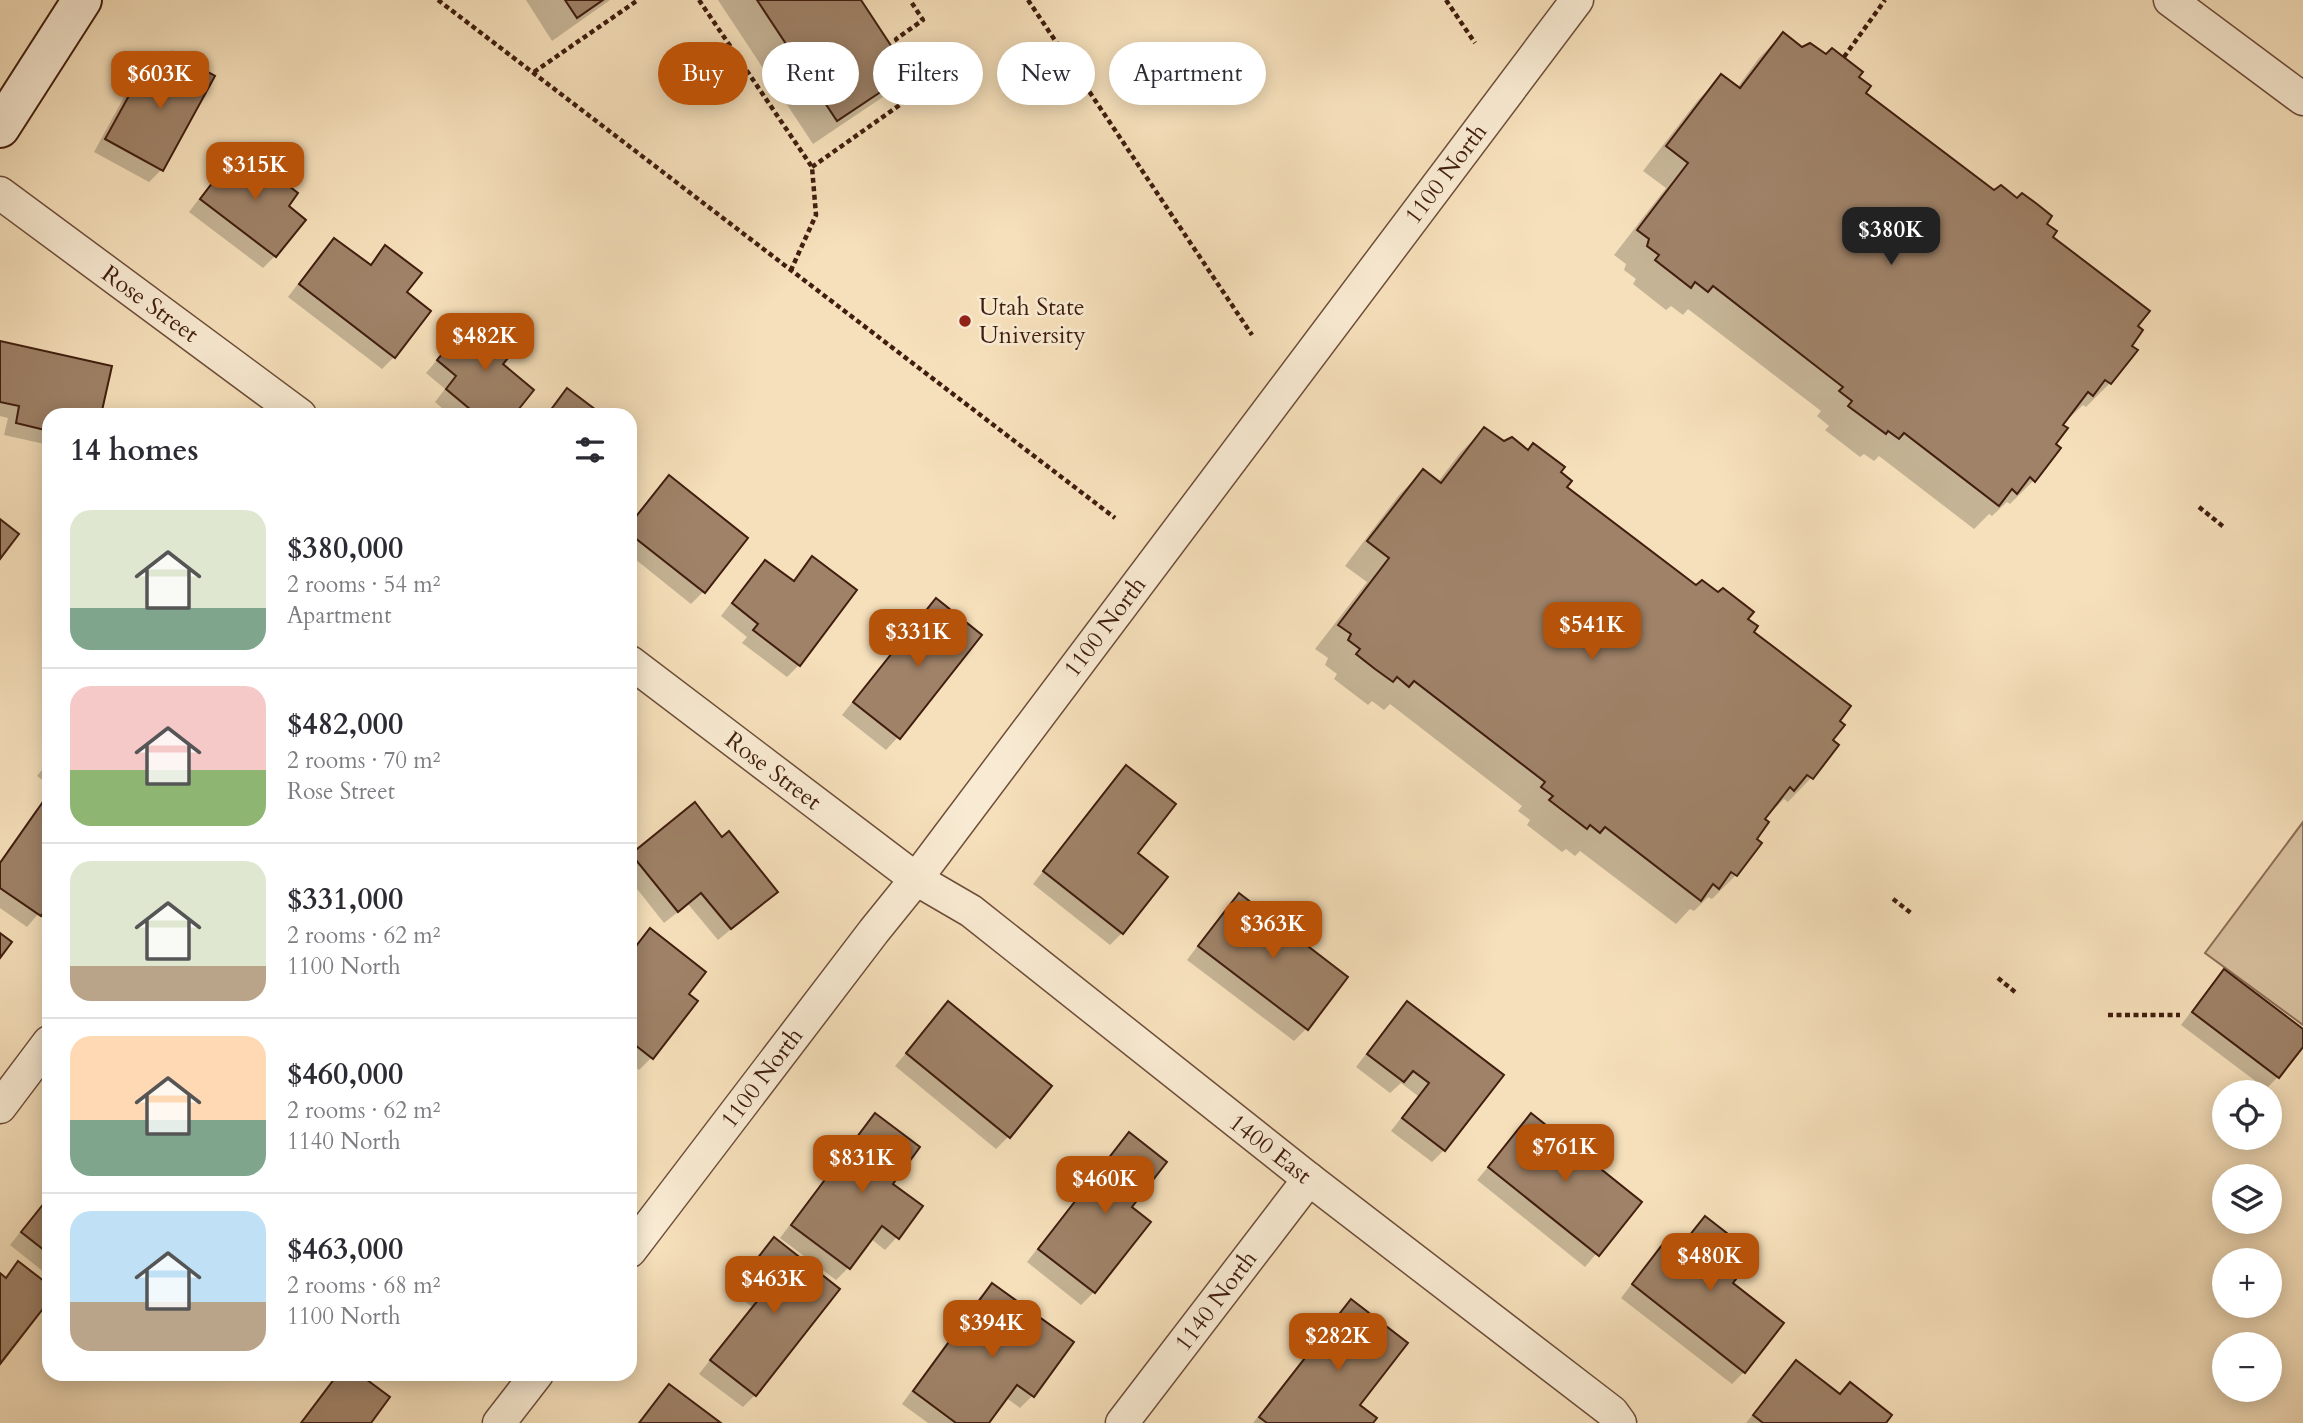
<!DOCTYPE html>
<html lang="en">
<head>
<meta charset="utf-8">
<style>
	body { margin:0; font-family:Cardo,serif; background:#f2f2f3; color:#2b2b33; height:100vh; display:flex; flex-direction:column; font-size:26px; white-space:nowrap }
	* { box-sizing:border-box; margin:0 }
	p { font-size:23px; color:#7c7c81 }
	.icon { flex:none; width:38px; height:38px; fill:none; stroke:currentColor; stroke-width:2; stroke-linecap:round; stroke-linejoin:round }
	.map { position:relative; flex:1; overflow:hidden }
	.details { position:absolute; left:42px; top:408px; width:595px; height:973px; display:flex; flex-direction:column; background:#fff; border-radius:21px; box-shadow:0 4px 18px #0003 }
	.details>* { flex:none }
	.banner { position:absolute; left:658px; top:42px; width:665px; height:63px; display:flex; gap:14px }
	.controls { position:absolute; left:2212px; top:1080px; display:grid; gap:14px }
	.controls a { display:grid; place-items:center; width:70px; height:70px; border-radius:50%; background:#fff; box-shadow:0 4px 18px #0003; font-size:35px }
	.price { position:absolute; translate:-50% -60px; padding:0 16px; border-radius:14px; background:#b45309; color:#fff; font-size:23px; line-height:46px; filter:drop-shadow(0 2px 4px #0008) }
	.price::after { content:''; position:absolute; left:50%; top:42px; width:21px; height:16px; margin-left:-10px; background:inherit; clip-path:polygon(0 0,100% 0,50% 100%) }
	.price.active { background:#222; color:#fff }
	ul { padding:0; list-style:none }
	li { display:flex; align-items:center; gap:21px; height:175px; padding:0 28px }
	li+li { border-top:2px solid #e1e1e2 }
	li span { display:grid; place-items:center; flex:none; width:196px; height:140px; border-radius:21px; color:#555 }
	li>.icon { margin-inline-start:auto }
	span .icon { width:84px; height:84px; fill:#fffc; stroke-width:1 }
	li b { font-size:30px }
	h2 { display:flex; justify-content:space-between; align-items:center; height:84px; padding:0 28px; font-size:30px }
	.pill { padding:0 24px; border-radius:32px; background:#fff; box-shadow:0 4px 18px #0003; font-size:24px; line-height:63px }
	.pill.active { background:#b45309; color:#fff }
	.map>svg:first-child { display:block }
	.green { fill:#d7bf9e; stroke:#8c6e56; stroke-width:2 }
	.shadow { fill:#0003 }
	.building { fill:#9f8268; stroke:#401d0e; stroke-width:2 }
	.lines { fill:none; stroke-linecap:round; stroke-linejoin:round }
	.street-casing { stroke:#6e4e39; stroke-width:35 }
	.secondary-casing { stroke:#401d0e; stroke-width:42 }
	.path { stroke:#401d0e; stroke-width:4.5; stroke-dasharray:5 3.5; stroke-linecap:butt }
	.street { stroke:#f9ebd3; stroke-width:32 }
	.secondary { stroke:#f9ebd3; stroke-width:38 }
	.poi-dot { fill:#8f2418; stroke:#f9ebd3; stroke-width:2.5 }
	.labels { text-anchor:middle; dominant-baseline:central; stroke-width:5; stroke-linejoin:round; paint-order:stroke }
	.street-label { font-size:24px; fill:#401d0e; stroke:#f9ebd3 }
	.poi-label { font-size:24px; fill:#401d0e; stroke:#f9ebd3; text-anchor:start }
</style>
</head>
<body>
<div class="map">
<svg width="2303" height="1423" viewBox="0 0 2303 1423">
	<rect width="100%" height="100%" fill="#f6e0bb"/>
	<filter id="stains"><feTurbulence type="fractalNoise" baseFrequency=".00286" numOctaves="4"/><feColorMatrix values="0 0 0 0 .2 0 0 0 0 .09 0 0 0 0 .02 0 0 0 .5 -.17"/></filter>
	<radialGradient id="worn" r=".72"><stop offset=".6" stop-color="#630" stop-opacity="0"/><stop offset="1" stop-color="#630" stop-opacity=".3"/></radialGradient>
	<!-- green -->
	<path class="green" d="M2303,822V1025L2205,953Z"/>
	<!-- shadow -->
	<g class="shadow">
		<path d="M526,0H610L552,41Z"/>
		<path d="M718,0H858L906,73L883,97L813,144Z"/>
		<path d="M1783,34L1802,49L1857,77L1864,93L1994,193L2045,224L2050,237L2136,326L2110,383L2086,407L2083,405L2068,419L2067,418L2034,480L2010,504L2007,502L1992,516L1989,514L1974,529L1879,456L1874,461L1864,454L1860,457L1825,430L1829,426L1817,416L1821,411L1688,309L1683,315L1671,306L1666,310L1633,284L1636,279L1624,270L1626,264L1614,255L1666,188L1643,171L1698,100L1722,76L1737,88L1759,58Z"/>
		<path d="M173,54L161,170L149,182L94,152L130,86L142,74L153,80L160,67Z"/>
		<path d="M239,150L275,256L263,268L189,212L227,162Z"/>
		<path d="M334,240L369,266L385,248L404,292L394,357L382,369L288,297L322,252Z"/>
		<path d="M453,341L500,365L512,415H450L435,402L445,389L426,373Z"/>
		<path d="M0,343L109,368L99,415H49V445L4,435L8,418L0,416Z"/>
		<path d="M1484,429L1504,444L1558,472L1565,487L1696,588L1746,619L1751,632L1837,721L1830,741L1836,745L1811,778L1788,802L1784,799L1769,814L1768,812L1736,875L1712,899L1708,897L1694,911L1690,909L1676,924L1580,851L1575,856L1566,849L1562,852L1527,825L1530,820L1518,811L1522,806L1390,704L1384,710L1372,701L1368,705L1334,679L1337,674L1325,665L1328,658L1315,649L1367,582L1345,566L1399,495L1423,471L1438,482L1460,453Z"/>
		<path d="M669,478L745,538L703,592L691,604L630,555V524Z"/>
		<path d="M813,559L799,665L787,677L742,643L747,637L721,616L753,574L765,562L792,582Z"/>
		<path d="M936,600L898,737L886,750L842,715L924,612Z"/>
		<path d="M49,761V785L37,776Z"/>
		<path d="M1126,768L1135,853L1122,933L1110,945L1033,884L1114,780Z"/>
		<path d="M47,799L49,800V901L27,927L0,908V861L35,811Z"/>
		<path d="M694,805L722,839L776,892L718,940L688,904L664,923L630,880V857Z"/>
		<path d="M1239,895L1346,977L1306,1029L1294,1041L1187,960L1227,907Z"/>
		<path d="M650,931L687,994L696,1001L651,1058L639,1070L630,1063V953Z"/>
		<path d="M2224,972L2303,1031V1044L2278,1077L2266,1089L2181,1025L2212,984Z"/>
		<path d="M948,1004L1009,1136L996,1149L895,1066Z"/>
		<path d="M1407,1004L1501,1076L1444,1150L1432,1162L1391,1131L1418,1096L1401,1083L1390,1093L1356,1067L1395,1016Z"/>
		<path d="M875,1116L891,1184L897,1237L885,1250L870,1238L848,1268L836,1280L780,1238L863,1128Z"/>
		<path d="M1531,1116L1640,1202L1585,1267L1477,1180Z"/>
		<path d="M1129,1134L1130,1207L1149,1222L1094,1292L1081,1305L1027,1262L1117,1146Z"/>
		<path d="M49,1196V1276L10,1245Z"/>
		<path d="M1705,1218L1731,1284L1744,1372L1732,1384L1621,1298L1657,1251L1669,1239L1680,1247Z"/>
		<path d="M775,1240L755,1395L743,1407L699,1374L752,1307L732,1291Z"/>
		<path d="M993,1285L1032,1396L1020,1408L1005,1397L987,1423H928L902,1404L980,1297Z"/>
		<path d="M1351,1301L1358,1405L1370,1423H1253L1339,1313Z"/>
		<path d="M1796,1363L1838,1396L1850,1384L1884,1423H1746L1784,1375Z"/>
		<path d="M338,1374H356L388,1397L368,1423H300Z"/>
	</g>
	<!-- building -->
	<g class="building">
		<path d="M565,0H603L577,18Z"/>
		<path d="M757,0H861L909,73L837,121Z"/>
		<path d="M1783,32L1802,47L1810,43L1826,54L1832,48L1863,72L1859,77L1871,86L1866,93L1994,190L2001,185L2017,198L2022,193L2037,204L2052,216L2047,224L2057,231L2053,237L2150,311L2138,326L2143,330L2132,346L2138,350L2111,384L2105,380L2093,396L2088,392L2063,425L2068,428L2056,444L2061,448L2035,482L2030,477L2017,494L2012,489L1999,506L1904,433L1899,439L1888,431L1886,434L1848,406L1852,401L1839,391L1843,387L1713,286L1708,292L1695,282L1691,288L1655,260L1659,255L1647,246L1649,239L1637,230L1688,163L1666,146L1721,74L1740,88Z"/>
		<path d="M172,52L215,76L163,171L105,139L142,72L157,81Z"/>
		<path d="M239,148L298,193L289,206L306,220L276,257L200,199Z"/>
		<path d="M334,238L371,265L385,245L422,273L407,292L431,311L395,358L299,284Z"/>
		<path d="M492,325L518,346L503,364L534,390L514,415H477L446,389L456,376L437,360L465,326L480,338Z"/>
		<path d="M0,341L112,366L101,415L80,411L79,415H49V431L16,423L19,406L0,402Z"/>
		<path d="M567,388L596,410L592,415H547Z"/>
		<path d="M1484,427L1504,441L1512,437L1528,450L1533,443L1565,467L1561,472L1572,481L1567,487L1696,585L1702,580L1718,592L1723,588L1754,612L1748,619L1758,626L1754,632L1851,706L1840,721L1845,725L1833,740L1839,745L1813,779L1807,775L1794,791L1790,787L1765,819L1769,822L1757,839L1762,843L1737,876L1731,872L1719,889L1713,884L1701,901L1605,827L1600,833L1590,825L1587,829L1549,800L1553,796L1541,787L1545,782L1414,681L1409,687L1397,677L1393,682L1375,669L1356,654L1360,649L1348,640L1351,634L1338,625L1389,558L1367,541L1423,469L1441,483Z"/>
		<path d="M669,475L748,538L705,593L630,534V524Z"/>
		<path d="M0,519L19,534L0,559Z"/>
		<path d="M812,556L857,590L800,666L753,630L758,624L732,603L765,560L794,581Z"/>
		<path d="M936,598L982,635L900,739L853,702Z"/>
		<path d="M1126,765L1176,804L1138,853L1168,877L1123,934L1043,871Z"/>
		<path d="M47,796L49,798V904L41,916L0,888V863Z"/>
		<path d="M695,802L722,837L729,831L778,892L731,929L701,893L678,912L631,854Z"/>
		<path d="M1239,893L1348,977L1308,1030L1198,946Z"/>
		<path d="M650,928L706,972L689,994L698,1001L653,1059L630,1041V954Z"/>
		<path d="M0,933L12,942L0,958Z"/>
		<path d="M2224,969L2303,1029V1047L2279,1078L2192,1012Z"/>
		<path d="M948,1001L1052,1086L1010,1138L906,1053Z"/>
		<path d="M1407,1001L1504,1075L1445,1151L1402,1118L1429,1083L1413,1071L1404,1082L1367,1054Z"/>
		<path d="M875,1113L920,1147L893,1184L923,1206L899,1239L882,1226L850,1269L791,1225Z"/>
		<path d="M1531,1113L1642,1202L1599,1256L1488,1167Z"/>
		<path d="M1129,1132L1167,1162L1132,1207L1151,1222L1095,1293L1038,1249Z"/>
		<path d="M49,1197V1254L21,1232Z"/>
		<path d="M1705,1216L1755,1255L1733,1283L1784,1323L1745,1373L1632,1284L1669,1236L1681,1246Z"/>
		<path d="M774,1237L840,1289L756,1396L710,1360L763,1294L742,1278Z"/>
		<path d="M18,1261L49,1285V1301L0,1364V1273L6,1278Z"/>
		<path d="M992,1283L1074,1342L1034,1397L1017,1385L989,1423H956L913,1391Z"/>
		<path d="M1351,1299L1408,1343L1360,1405L1377,1418L1373,1423H1267L1259,1417Z"/>
		<path d="M1796,1360L1840,1394L1850,1382L1892,1415L1886,1423H1763L1753,1415Z"/>
		<path d="M338,1374H359L390,1397L371,1423H301Z"/>
		<path d="M669,1384L721,1423H639Z"/>
	</g>
	<g class="lines">
		<defs>
			<g id="street">
				<path d="M2170,0L2303,99"/>
				<path d="M0,193L300,415"/>
				<path d="M630,662L916,879L971,911L1309,1179L1612,1412L1620,1423"/>
				<path d="M0,1107L49,1042"/>
				<path d="M630,1251L874,931L916,879L1577,0"/>
				<path d="M499,1423L537,1374"/>
				<path d="M1122,1423L1309,1179"/>
			</g>
			<path id="secondary" d="M0,128L82,0"/>
		</defs>
		<!-- street casing -->
		<use href="#street" class="street-casing"/>
		<!-- secondary casing -->
		<use href="#secondary" class="secondary-casing"/>
		<!-- path -->
		<g class="path">
			<path d="M438,0L1115,518"/>
			<path d="M699,0L812,167L816,215L791,270"/>
			<path d="M1028,0L1252,335"/>
			<path d="M1446,0L1475,43"/>
			<path d="M1844,57L1885,0"/>
			<path d="M534,72L638,0"/>
			<path d="M812,167L928,85L896,39L923,20L910,0"/>
			<path d="M2199,507L2225,528"/>
			<path d="M1893,899L1911,913"/>
			<path d="M1998,978L2015,992"/>
			<path d="M2108,1015H2180"/>
		</g>
		<!-- street -->
		<use href="#street" class="street"/>
		<!-- secondary -->
		<use href="#secondary" class="secondary"/>
	</g>
	<!-- markers -->
	<circle class="poi-dot" cx="965" cy="321" r="7"/>
	<g class="labels">
		<!-- street labels -->
		<g class="street-label">
			<text transform="translate(1446 174) rotate(-53)">1100 North</text>
			<text transform="translate(150 304) rotate(36)">Rose Street</text>
			<text transform="translate(1105 627) rotate(-53)">1100 North</text>
			<text transform="translate(773 771) rotate(37)">Rose Street</text>
			<text transform="translate(762 1078) rotate(-53)">1100 North</text>
			<text transform="translate(1270 1149) rotate(38)">1400 East</text>
			<text transform="translate(1216 1301) rotate(-53)">1140 North</text>
		</g>
		<!-- poi labels -->
		<g class="poi-label">
			<text x="979" y="307">Utah State<tspan x="979" dy="28">University</tspan></text>
		</g>
	</g>
	<rect width="100%" height="100%" filter="url(#stains)"/>
	<rect width="100%" height="100%" fill="url(#worn)"/>
</svg>
<div class="controls">
<a><svg class="icon" aria-label="locate" viewBox="0 0 24 24"><circle cx="12" cy="12" r="6"/><path d="M12 2v4M12 18v4M2 12h4M18 12h4"/></svg></a>
<a><svg class="icon" aria-label="layers" viewBox="0 0 24 24"><path d="M12 4l9 5-9 5-9-5zM3 14l9 5 9-5"/></svg></a>
<a>+</a>
<a>−</a>
</div>
<b class="price" style="left:160px;top:111px">$603K</b>
<b class="price" style="left:255px;top:202px">$315K</b>
<b class="price active" style="left:1891px;top:267px">$380K</b>
<b class="price" style="left:485px;top:373px">$482K</b>
<b class="price" style="left:1592px;top:662px">$541K</b>
<b class="price" style="left:918px;top:669px">$331K</b>
<b class="price" style="left:1273px;top:961px">$363K</b>
<b class="price" style="left:1565px;top:1184px">$761K</b>
<b class="price" style="left:862px;top:1195px">$831K</b>
<b class="price" style="left:1105px;top:1216px">$460K</b>
<b class="price" style="left:1710px;top:1293px">$480K</b>
<b class="price" style="left:774px;top:1316px">$463K</b>
<b class="price" style="left:992px;top:1360px">$394K</b>
<b class="price" style="left:1338px;top:1373px">$282K</b>
<div class="banner">
<a class="pill active">Buy</a>
<a class="pill">Rent</a>
<a class="pill">Filters</a>
<a class="pill">New</a>
<a class="pill">Apartment</a>
</div>
<section class="details">
<h2>14 homes<svg class="icon" aria-label="filters" viewBox="0 0 24 24"><path d="M4 7h16M4 17h16"/><circle cx="9" cy="7" r="2"/><circle cx="15" cy="17" r="2"/></svg></h2>
<ul>
<li><span style="background:linear-gradient(#dfe7d0 70%,#7fa58c 0)"><svg class="icon" aria-label="home" viewBox="0 0 24 24"><path d="M3 11l9-7 9 7M6 9v11h12V9"/></svg></span><div><b>$380,000</b><p>2 rooms · 54 m²</p><p>Apartment</p></div></li>
<li><span style="background:linear-gradient(#f6c9c9 60%,#8fb573 0)"><svg class="icon" aria-label="home" viewBox="0 0 24 24"><path d="M3 11l9-7 9 7M6 9v11h12V9"/></svg></span><div><b>$482,000</b><p>2 rooms · 70 m²</p><p>Rose Street</p></div></li>
<li><span style="background:linear-gradient(#dfe7d0 75%,#b9a48a 0)"><svg class="icon" aria-label="home" viewBox="0 0 24 24"><path d="M3 11l9-7 9 7M6 9v11h12V9"/></svg></span><div><b>$331,000</b><p>2 rooms · 62 m²</p><p>1100 North</p></div></li>
<li><span style="background:linear-gradient(#ffd9b3 60%,#7fa58c 0)"><svg class="icon" aria-label="home" viewBox="0 0 24 24"><path d="M3 11l9-7 9 7M6 9v11h12V9"/></svg></span><div><b>$460,000</b><p>2 rooms · 62 m²</p><p>1140 North</p></div></li>
<li><span style="background:linear-gradient(#bfe0f5 65%,#b9a48a 0)"><svg class="icon" aria-label="home" viewBox="0 0 24 24"><path d="M3 11l9-7 9 7M6 9v11h12V9"/></svg></span><div><b>$463,000</b><p>2 rooms · 68 m²</p><p>1100 North</p></div></li>
</ul>
</section>
</div>
</body>
</html>
